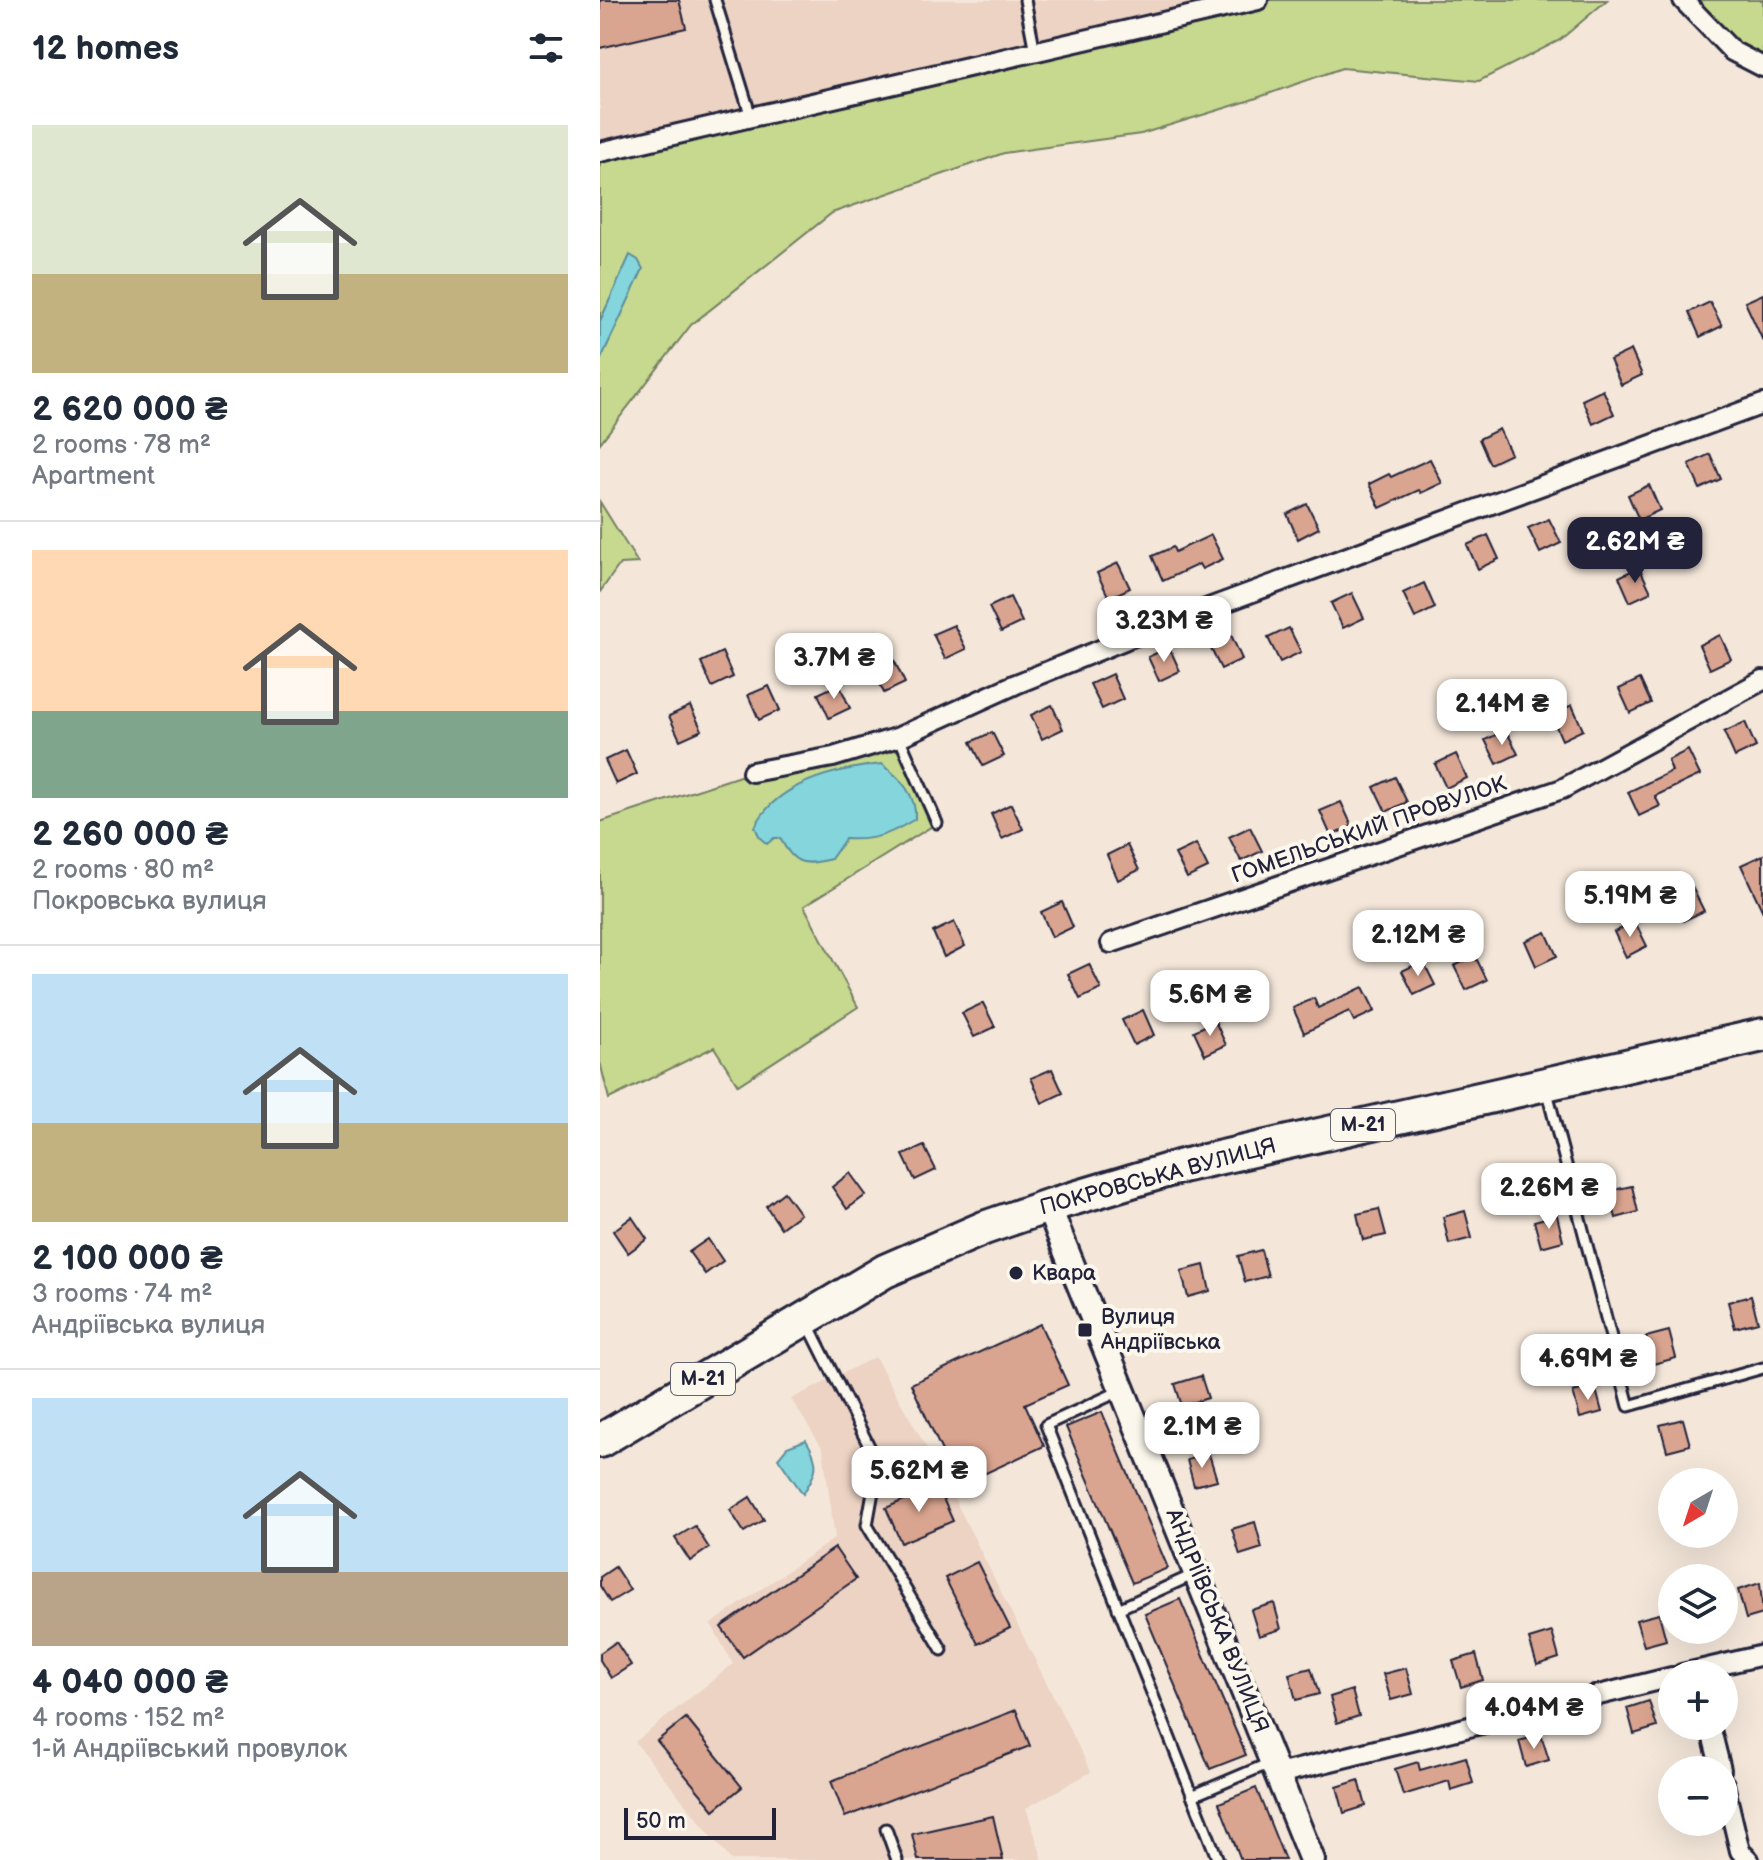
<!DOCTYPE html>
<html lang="en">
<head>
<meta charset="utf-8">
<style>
	body { margin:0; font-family:"Balsamiq Sans",sans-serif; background:#f6f6f7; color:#1f2937; height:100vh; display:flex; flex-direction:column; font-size:30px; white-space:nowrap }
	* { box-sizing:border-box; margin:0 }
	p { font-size:26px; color:#747a83 }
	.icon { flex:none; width:44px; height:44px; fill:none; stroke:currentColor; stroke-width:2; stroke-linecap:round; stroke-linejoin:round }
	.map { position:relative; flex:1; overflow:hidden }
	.details { display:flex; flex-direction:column; background:#fff; width:600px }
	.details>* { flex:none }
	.needle { width:52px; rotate:219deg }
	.controls { position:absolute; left:1058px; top:1468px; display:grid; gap:16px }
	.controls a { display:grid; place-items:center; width:80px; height:80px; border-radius:50%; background:#fff; box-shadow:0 8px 32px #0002; font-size:40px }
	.scale { position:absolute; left:24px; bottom:20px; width:152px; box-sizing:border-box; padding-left:8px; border:4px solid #22223b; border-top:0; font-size:22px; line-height:28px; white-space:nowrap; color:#22223b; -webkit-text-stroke:6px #fbf7ec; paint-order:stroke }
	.price { position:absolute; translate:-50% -68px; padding:0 18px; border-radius:16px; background:#fff; color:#222; font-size:26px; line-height:52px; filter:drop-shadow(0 2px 4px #0008) }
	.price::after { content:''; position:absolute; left:50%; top:48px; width:24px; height:18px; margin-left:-12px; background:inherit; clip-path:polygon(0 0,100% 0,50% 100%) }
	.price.active { background:#22223b; color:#fff }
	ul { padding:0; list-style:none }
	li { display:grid; align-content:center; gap:16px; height:424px; padding:0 32px }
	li+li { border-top:2px solid #e0e1e3 }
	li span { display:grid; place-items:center; height:248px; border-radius:0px; color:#555 }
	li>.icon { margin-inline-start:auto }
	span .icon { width:144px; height:144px; fill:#fffc; stroke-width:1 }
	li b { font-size:34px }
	h2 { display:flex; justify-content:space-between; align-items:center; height:96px; padding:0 32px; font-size:34px }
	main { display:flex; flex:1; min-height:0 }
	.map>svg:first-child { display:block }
	.built { fill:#ecd3c4 }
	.green { fill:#c6d98e; stroke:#747e64; stroke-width:2 }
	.water { fill:#84d5dc; stroke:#5d8d9c; stroke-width:2 }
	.building { fill:#daa590; stroke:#22223b; stroke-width:2 }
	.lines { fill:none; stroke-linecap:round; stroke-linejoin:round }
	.service-casing { stroke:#22223b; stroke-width:15 }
	.minor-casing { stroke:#22223b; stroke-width:24 }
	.tertiary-casing { stroke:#22223b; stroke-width:30 }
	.trunk-casing { stroke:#22223b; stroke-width:38 }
	.service { stroke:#fbf7ec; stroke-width:9 }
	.minor { stroke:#fbf7ec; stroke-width:18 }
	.tertiary { stroke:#fbf7ec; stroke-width:24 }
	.trunk { stroke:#fbf7ec; stroke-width:32 }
	.poi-dot { fill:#22223b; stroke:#fbf7ec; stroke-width:3 }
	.labels { text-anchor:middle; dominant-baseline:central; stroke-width:8; stroke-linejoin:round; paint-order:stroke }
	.shield { fill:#fbf7ec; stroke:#636270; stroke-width:2 }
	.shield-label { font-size:20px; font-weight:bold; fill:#22223b }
	.street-label { font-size:22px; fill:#22223b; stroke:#fbf7ec }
	.poi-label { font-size:22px; fill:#22223b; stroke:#fbf7ec; text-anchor:start }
</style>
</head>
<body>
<main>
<section class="details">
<h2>12 homes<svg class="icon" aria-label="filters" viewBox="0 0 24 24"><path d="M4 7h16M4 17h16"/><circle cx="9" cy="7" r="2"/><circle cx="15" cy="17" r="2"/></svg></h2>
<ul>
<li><span style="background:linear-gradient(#dfe7d0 60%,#c2b280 0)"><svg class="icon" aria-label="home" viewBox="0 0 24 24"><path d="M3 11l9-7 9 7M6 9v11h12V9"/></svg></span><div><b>2 620 000 ₴</b><p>2 rooms · 78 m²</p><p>Apartment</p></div></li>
<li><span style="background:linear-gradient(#ffd9b3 65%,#7fa58c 0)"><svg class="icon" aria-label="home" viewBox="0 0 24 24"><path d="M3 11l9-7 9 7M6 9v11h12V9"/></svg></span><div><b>2 260 000 ₴</b><p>2 rooms · 80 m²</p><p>Покровська вулиця</p></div></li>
<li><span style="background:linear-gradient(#bfe0f5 60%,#c2b280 0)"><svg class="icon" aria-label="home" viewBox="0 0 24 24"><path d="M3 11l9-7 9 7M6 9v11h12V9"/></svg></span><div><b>2 100 000 ₴</b><p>3 rooms · 74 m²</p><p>Андріївська вулиця</p></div></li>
<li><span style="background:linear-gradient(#bfe0f5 70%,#b9a48a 0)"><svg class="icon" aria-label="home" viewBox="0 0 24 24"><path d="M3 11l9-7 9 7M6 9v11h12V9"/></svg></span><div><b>4 040 000 ₴</b><p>4 rooms · 152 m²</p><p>1-й Андріївський провулок</p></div></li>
</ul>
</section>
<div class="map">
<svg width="1163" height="1860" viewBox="0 0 1163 1860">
	<rect width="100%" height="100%" fill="#f4e7da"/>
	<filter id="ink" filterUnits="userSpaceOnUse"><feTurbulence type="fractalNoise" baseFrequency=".0125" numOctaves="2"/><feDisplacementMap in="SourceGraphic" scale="16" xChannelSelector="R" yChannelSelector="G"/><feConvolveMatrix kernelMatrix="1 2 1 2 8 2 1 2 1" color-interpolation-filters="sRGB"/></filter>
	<g filter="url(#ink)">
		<!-- built -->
		<g class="built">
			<path d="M0,0H637L0,152Z"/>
			<path d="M275,1357L345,1480L491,1772L426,1808L443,1860H131L35,1742L133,1664L111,1624L235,1538L223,1449L191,1399Z"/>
		</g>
		<!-- green -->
		<g class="green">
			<path d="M637,0H1007L960,40L879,81L742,68L648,101L541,134L404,153L232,213L91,325L0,443V152Z"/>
			<path d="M1094,0H1163V58L1117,29Z"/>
			<path d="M0,502L38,563L20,564L0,592Z"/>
			<path d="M299,737L337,823L204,906L258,1007L138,1085L114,1047L9,1099L0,1062V822L152,772Z"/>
		</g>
		<!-- water -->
		<g class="water">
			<path d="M30,255L38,260L43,269L0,361V321Z"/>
			<path d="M282,764C300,778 317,795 315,819C291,834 274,841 245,839L231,859C203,866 194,865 180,838H174L167,844L160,838L155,827C176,782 237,769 282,764Z"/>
			<path d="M206,1440C221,1464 217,1471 203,1494L178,1458L187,1447Z"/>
		</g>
		<!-- building -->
		<g class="building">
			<path d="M0,0H79L86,28L0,48Z"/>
			<path d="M1163,294V341L1145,302Z"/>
			<path d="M1110,302L1122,326L1100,337L1089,312Z"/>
			<path d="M1031,350L1042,375L1021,385L1010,360Z"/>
			<path d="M1003,390L1014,414L993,424L982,400Z"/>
			<path d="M899,429L911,454L890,464L879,439Z"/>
			<path d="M1110,454L1121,479L1100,489L1089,464Z"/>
			<path d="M830,459L842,483L821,493L819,490L780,508L769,484L789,474L791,477Z"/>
			<path d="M1049,485L1060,510L1039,520L1028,495Z"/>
			<path d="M707,504L719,528L698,539L687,514Z"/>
			<path d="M949,519L961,543L940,553L928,528Z"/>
			<path d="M611,535L623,559L602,569L599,564L563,581L552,556L573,547L575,552Z"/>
			<path d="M888,535L899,559L878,569L867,545Z"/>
			<path d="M518,563L530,588L509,598L497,573Z"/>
			<path d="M1039,567L1051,592L1030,602L1019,577Z"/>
			<path d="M824,583L835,608L815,618L803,593Z"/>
			<path d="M752,593L764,618L743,628L731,603Z"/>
			<path d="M410,597L422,622L401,632L389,607Z"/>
			<path d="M354,625L366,649L345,659L333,634Z"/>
			<path d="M689,628L701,652L680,662L668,638Z"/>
			<path d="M631,635L642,659L621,669L609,645Z"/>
			<path d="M1120,635L1131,659L1110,669L1099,645Z"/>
			<path d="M569,647L580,671L559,681L548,657Z"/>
			<path d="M122,652L133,677L112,687L101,662Z"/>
			<path d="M293,658L305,683L284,693L272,668Z"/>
			<path d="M512,674L523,699L502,709L490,684Z"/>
			<path d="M1040,679L1051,703L1030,713L1019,689Z"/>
			<path d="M239,684L250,708L229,718L218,694Z"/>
			<path d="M169,686L180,710L159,720L148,695Z"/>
			<path d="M452,705L463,729L442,739L431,715Z"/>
			<path d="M972,705L983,730L962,740L951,715Z"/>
			<path d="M90,706L102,730L80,740L69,716Z"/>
			<path d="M1145,722L1156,747L1135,757L1124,732Z"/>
			<path d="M906,730L918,754L897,764L885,740Z"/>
			<path d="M392,732L404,756L383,766L371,742Z"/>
			<path d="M26,750L37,774L16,784L5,760Z"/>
			<path d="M1088,750L1100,775L1055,796L1060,806L1039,816L1028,792L1072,771L1068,760Z"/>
			<path d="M856,754L867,778L846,788L835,764Z"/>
			<path d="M795,777L807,802L786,812L774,787Z"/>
			<path d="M741,802L752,826L731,836L720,811Z"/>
			<path d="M411,804L423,829L402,839L391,814Z"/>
			<path d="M650,827L662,851L641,861L629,837Z"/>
			<path d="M596,844L608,868L587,878L575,854Z"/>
			<path d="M527,845L539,870L518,880L507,855Z"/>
			<path d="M1163,855V912L1141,865Z"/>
			<path d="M1092,887L1104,911L1083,921L1071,897Z"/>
			<path d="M462,902L473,927L452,937L441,912Z"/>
			<path d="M354,922L365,946L344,957L333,932Z"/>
			<path d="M1035,922L1047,946L1026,957L1014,932Z"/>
			<path d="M946,932L957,956L936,966L925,941Z"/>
			<path d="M875,956L887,980L866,990L854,966Z"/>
			<path d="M823,961L835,985L814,995L802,971Z"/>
			<path d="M489,964L501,989L480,999L468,974Z"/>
			<path d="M763,987L775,1011L754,1021L749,1011L704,1033L693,1008L714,998L718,1008Z"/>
			<path d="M383,1003L395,1027L374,1037L362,1013Z"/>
			<path d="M543,1010L554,1035L534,1045L522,1020Z"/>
			<path d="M615,1021L626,1045L605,1055L594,1031Z"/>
			<path d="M452,1069L463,1093L442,1103L431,1078Z"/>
			<path d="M324,1146L336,1170L315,1180L303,1155Z"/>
			<path d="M250,1173L266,1195L247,1209L232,1187Z"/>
			<path d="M1032,1186L1038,1212L1016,1218L1009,1191Z"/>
			<path d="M184,1192L200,1214L181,1228L166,1206Z"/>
			<path d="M779,1209L786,1235L763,1240L757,1214Z"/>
			<path d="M865,1211L872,1238L849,1244L843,1217Z"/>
			<path d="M957,1215L963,1241L941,1247L934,1221Z"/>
			<path d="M32,1217L47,1239L28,1253L13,1231Z"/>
			<path d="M108,1239L123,1261L105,1274L89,1252Z"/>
			<path d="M661,1250L668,1276L645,1282L638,1256Z"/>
			<path d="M604,1265L610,1291L588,1297L581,1271Z"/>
			<path d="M1151,1296L1158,1322L1135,1328L1128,1302Z"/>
			<path d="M440,1324L468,1385L425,1404L444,1446L358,1486L311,1384Z"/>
			<path d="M1069,1331L1076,1358L1053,1364L1046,1337Z"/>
			<path d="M601,1376L608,1398L582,1406L575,1384Z"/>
			<path d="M995,1386L1002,1412L980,1418L973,1392Z"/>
			<path d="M502,1412L568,1568L532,1583L466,1427Z"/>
			<path d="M1083,1419L1090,1445L1067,1451L1060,1425Z"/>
			<path d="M609,1454L617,1480L594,1486L587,1460Z"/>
			<path d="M337,1485L353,1521L301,1543L286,1508Z"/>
			<path d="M150,1497L164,1520L144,1532L130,1510Z"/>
			<path d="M655,1522L662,1548L640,1555L632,1529Z"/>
			<path d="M95,1526L109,1548L90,1561L75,1538Z"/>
			<path d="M235,1548L256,1579L143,1657L121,1627Z"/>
			<path d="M377,1562L410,1628L378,1644L345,1578Z"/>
			<path d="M15,1567L30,1590L10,1602L0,1586V1577Z"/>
			<path d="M1160,1583L1163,1614L1146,1619L1138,1590Z"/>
			<path d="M580,1599L646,1755L610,1769L545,1614Z"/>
			<path d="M674,1603L681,1629L659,1636L651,1610Z"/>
			<path d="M1059,1614L1066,1640L1044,1646L1036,1620Z"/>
			<path d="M952,1632L959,1658L937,1665L929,1639Z"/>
			<path d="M16,1642L31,1665L11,1678L0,1660V1653Z"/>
			<path d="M876,1654L883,1680L861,1687L853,1661Z"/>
			<path d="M711,1668L719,1694L696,1700L689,1674Z"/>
			<path d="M806,1668L813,1694L791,1700L783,1674Z"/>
			<path d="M752,1690L759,1716L737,1723L730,1697Z"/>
			<path d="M1049,1701L1057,1727L1034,1734L1027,1708Z"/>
			<path d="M416,1710L430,1746L245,1817L231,1781Z"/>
			<path d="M86,1718L142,1787L114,1810L57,1741Z"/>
			<path d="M941,1735L949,1760L926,1767L919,1741Z"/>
			<path d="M866,1757L873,1783L851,1790L849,1781L803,1795L795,1769L818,1762L820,1770Z"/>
			<path d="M759,1780L766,1806L744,1813L737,1787Z"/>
			<path d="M656,1788L685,1860H641L619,1803Z"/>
			<path d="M393,1816L403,1860H318L312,1834Z"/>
		</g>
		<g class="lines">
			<defs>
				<g id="service">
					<path d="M115,0L151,117"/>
					<path d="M425,0L435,52"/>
					<path d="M299,737L337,823"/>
					<path d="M946,1088L1029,1406L1163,1368"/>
					<path d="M208,1324L278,1464L267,1525L342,1650"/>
					<path d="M522,1390L446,1425L618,1860"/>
					<path d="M518,1609L595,1574"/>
					<path d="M592,1796L670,1763"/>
					<path d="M286,1829L297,1860"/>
				</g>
				<g id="minor">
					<path d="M1083,0L1132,51L1163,67"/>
					<path d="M0,152L658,0"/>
					<path d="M152,772L233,757L299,737L416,684L549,630L1163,404"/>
					<path d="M511,943L962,789L1163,680"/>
					<path d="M1082,1674L1163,1655"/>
					<path d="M1110,1726L1121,1770"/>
					<path d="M678,1774L1072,1677"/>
					<path d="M1124,1784L1140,1851L1149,1860"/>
				</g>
				<path id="tertiary" d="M448,1206L712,1860"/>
				<path id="trunk" d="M0,1441L285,1271L384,1228L448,1206L582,1166L1163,1035"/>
			</defs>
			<!-- service casing -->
			<use href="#service" class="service-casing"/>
			<!-- minor casing -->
			<use href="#minor" class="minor-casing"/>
			<!-- tertiary casing -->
			<use href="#tertiary" class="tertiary-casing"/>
			<!-- trunk casing -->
			<use href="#trunk" class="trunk-casing"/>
			<!-- service -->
			<use href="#service" class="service"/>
			<!-- minor -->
			<use href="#minor" class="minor"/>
			<!-- tertiary -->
			<use href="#tertiary" class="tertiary"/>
			<!-- trunk -->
			<use href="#trunk" class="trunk"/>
		</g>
	</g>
	<!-- markers -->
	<g class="poi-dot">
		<circle cx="416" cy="1273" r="8"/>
		<rect x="477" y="1322" width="16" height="16" rx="4"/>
	</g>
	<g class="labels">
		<!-- shield labels -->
		<g class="shield">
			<rect x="731" y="1109" width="64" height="32" rx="6"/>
			<rect x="71" y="1363" width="64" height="32" rx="6"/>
		</g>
		<g class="shield-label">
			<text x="763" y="1125">М-21</text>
			<text x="103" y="1379">М-21</text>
		</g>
		<!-- street labels -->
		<g class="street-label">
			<text transform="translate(769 830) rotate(-19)">ГОМЕЛЬСЬКИЙ ПРОВУЛОК</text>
			<text transform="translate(558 1177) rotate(-15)">ПОКРОВСЬКА ВУЛИЦЯ</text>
			<text transform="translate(617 1621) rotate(68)">АНДРІЇВСЬКА ВУЛИЦЯ</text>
		</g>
		<!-- poi labels -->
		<g class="poi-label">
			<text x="432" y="1273">Квара</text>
			<text x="501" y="1317">Вулиця<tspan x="501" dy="25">Андріївська</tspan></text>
		</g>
	</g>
</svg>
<div class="controls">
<a><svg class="needle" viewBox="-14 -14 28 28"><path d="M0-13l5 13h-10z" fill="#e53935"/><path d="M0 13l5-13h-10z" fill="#747a83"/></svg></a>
<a><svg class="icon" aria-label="layers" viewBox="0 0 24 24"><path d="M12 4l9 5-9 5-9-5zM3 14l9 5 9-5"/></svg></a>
<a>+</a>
<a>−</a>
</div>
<div class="scale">50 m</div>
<b class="price active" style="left:1035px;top:585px">2.62M ₴</b>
<b class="price" style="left:564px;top:664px">3.23M ₴</b>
<b class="price" style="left:234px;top:701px">3.7M ₴</b>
<b class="price" style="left:902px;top:747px">2.14M ₴</b>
<b class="price" style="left:1030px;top:939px">5.19M ₴</b>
<b class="price" style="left:818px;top:978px">2.12M ₴</b>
<b class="price" style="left:610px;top:1038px">5.6M ₴</b>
<b class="price" style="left:949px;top:1231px">2.26M ₴</b>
<b class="price" style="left:988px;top:1402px">4.69M ₴</b>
<b class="price" style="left:602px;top:1470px">2.1M ₴</b>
<b class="price" style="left:319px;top:1514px">5.62M ₴</b>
<b class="price" style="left:934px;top:1751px">4.04M ₴</b>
</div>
</main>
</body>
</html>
